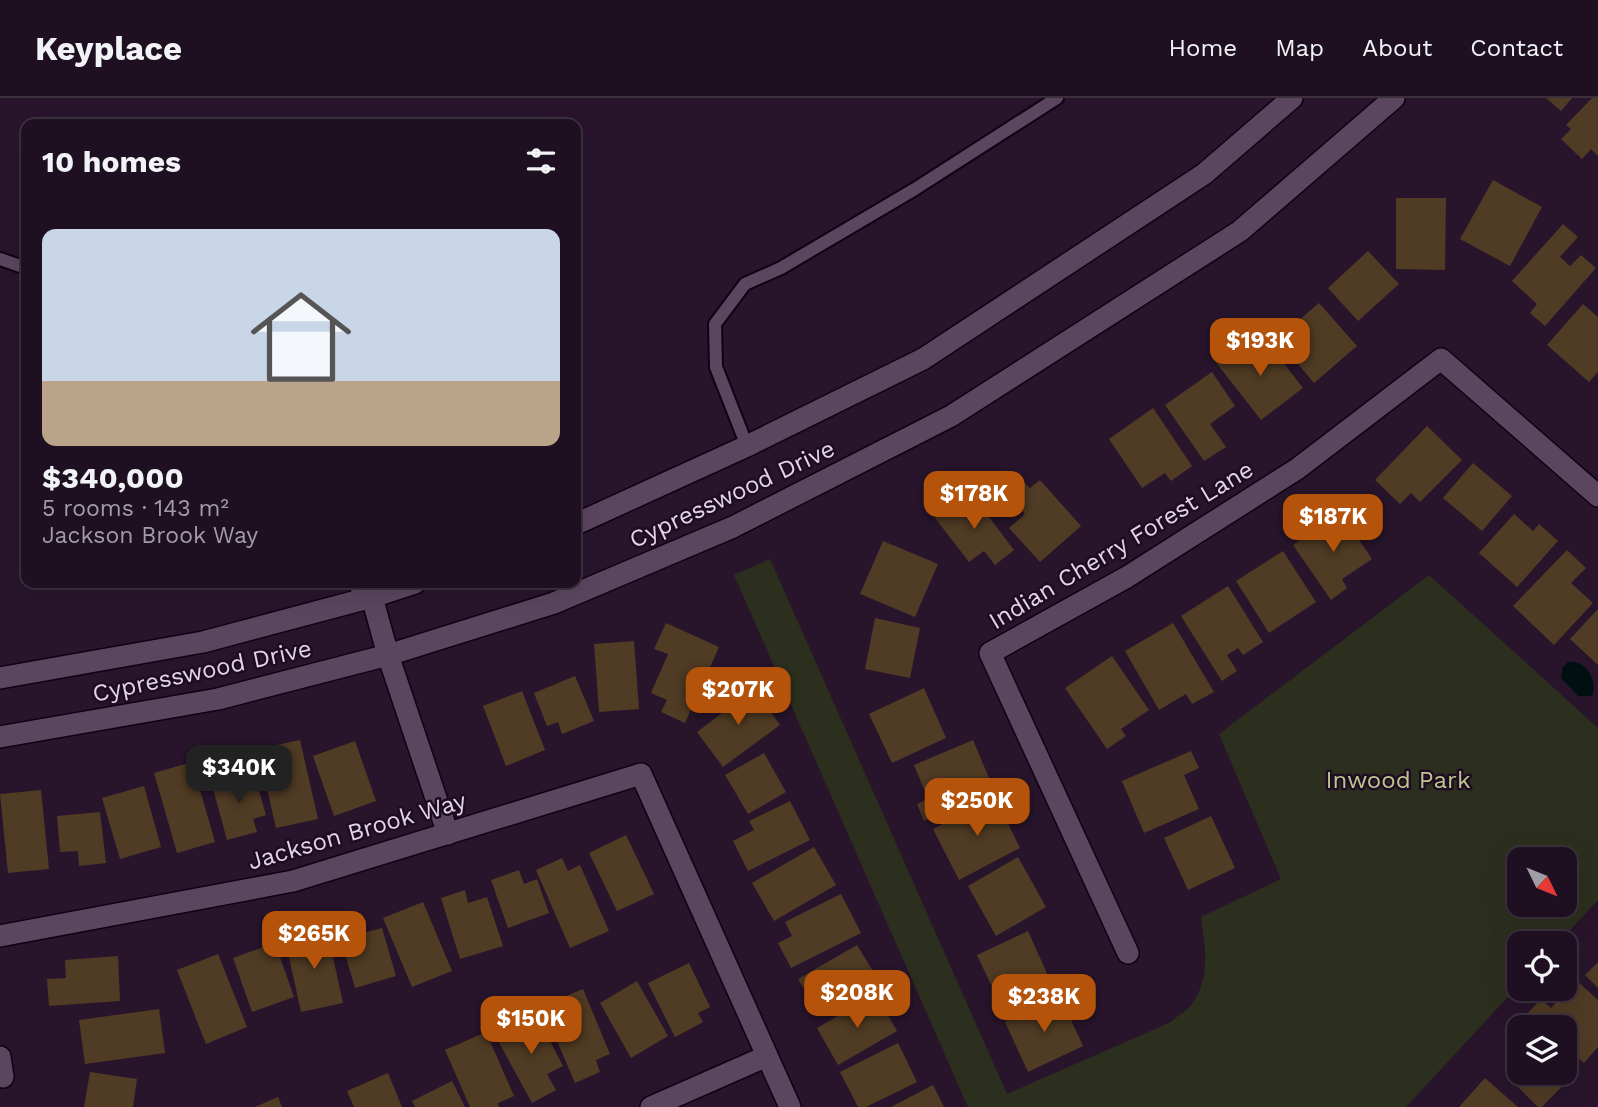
<!DOCTYPE html>
<html lang="en">
<head>
<meta charset="utf-8">
<style>
	body { margin:0; font-family:"Work Sans",sans-serif; background:#2b1e2e; color:#f1f3f6; height:100vh; display:flex; flex-direction:column; font-size:26px; white-space:nowrap }
	* { box-sizing:border-box; margin:0 }
	p { font-size:23px; color:#a19da5 }
	.icon { flex:none; width:38px; height:38px; fill:none; stroke:currentColor; stroke-width:2; stroke-linecap:round; stroke-linejoin:round }
	.map { position:relative; flex:1; overflow:hidden }
	.side { position:absolute; left:21px; top:21px; width:560px; height:469px; display:flex; flex-direction:column; background:#1e1021; border-radius:14px; box-shadow:0 7px 28px #0002,0 0 0 2px #3c303f }
	.side>* { flex:none }
	.needle { width:46px; rotate:133deg }
	.buttons { position:absolute; left:1507px; top:749px; display:grid; gap:14px }
	.buttons a { display:grid; place-items:center; width:70px; height:70px; border-radius:14px; background:#1e1021; box-shadow:0 7px 28px #0002,0 0 0 2px #3c303f; font-size:35px }
	.price { position:absolute; translate:-50% -60px; padding:0 16px; border-radius:14px; background:#b45309; color:#fff; font-size:23px; line-height:46px; filter:drop-shadow(0 2px 4px #0008) }
	.price::after { content:''; position:absolute; left:50%; top:42px; width:21px; height:16px; margin-left:-10px; background:inherit; clip-path:polygon(0 0,100% 0,50% 100%) }
	.price.current { background:#222; color:#fff }
	ul { padding:0; list-style:none }
	li { display:grid; align-content:center; gap:14px; height:371px; padding:0 21px }
	li+li { border-top:2px solid #3c303f }
	li span { display:grid; place-items:center; height:217px; border-radius:14px; color:#555 }
	li>.icon { margin-inline-start:auto }
	span .icon { width:126px; height:126px; fill:#fffc; stroke-width:1 }
	li b { font-size:30px }
	h2 { display:flex; justify-content:space-between; align-items:center; height:84px; padding:0 21px; font-size:30px }
	header { display:flex; align-items:center; gap:42px; box-sizing:border-box; height:98px; padding:0 35px; background:#1e1021; border-bottom:2px solid #3c303f }
	header strong { font-size:33px }
	nav { display:flex; gap:38px; margin-inline-start:auto; font-size:24px }
	.map>svg:first-child { display:block }
	.green { fill:#2d2f1e; fill-rule:evenodd }
	.water { fill:#000f11 }
	.building { fill:#503b24 }
	.lines { fill:none; stroke-linecap:round; stroke-linejoin:round }
	.lane-casing { stroke:#100214; stroke-width:16 }
	.street-casing { stroke:#100214; stroke-width:24 }
	.secondary-casing { stroke:#100214; stroke-width:24 }
	.lane { stroke:#5b465f; stroke-width:12 }
	.street { stroke:#5b465f; stroke-width:21 }
	.secondary { stroke:#5b465f; stroke-width:21 }
	.labels { text-anchor:middle; dominant-baseline:central; stroke-width:5; stroke-linejoin:round; paint-order:stroke }
	.street-label { font-size:24px; fill:#e2d5e4; stroke:#1e0c22 }
	.park-label { font-size:24px; fill:#bcc58c; stroke:#1e0c22 }
</style>
</head>
<body>
<header>
<strong>Keyplace</strong>
<nav><a>Home</a><a>Map</a><a>About</a><a>Contact</a></nav>
</header>
<div class="map">
<svg width="1598" height="1009" viewBox="0 0 1598 1009">
	<rect width="100%" height="100%" fill="#28152c"/>
	<!-- green -->
	<path class="green" d="M770,461L1007,996L1171,924C1177,918 1187,913 1192,906C1211,880 1205,848 1201,819L1281,781L1219,636L1429,477L1598,630V802L1558,845H1519V887L1406,1009H968L734,477ZM1519,761H1564V807H1519Z"/>
	<!-- water -->
	<path class="water" d="M1568,564C1586,562 1598,582 1592,598H1578L1561,580L1563,569Z"/>
	<!-- building -->
	<g class="building">
		<path d="M1546,0H1572L1561,13Z"/>
		<path d="M1592,0H1598V58L1591,51L1582,61L1561,41L1571,31L1566,27Z"/>
		<path d="M1493,82L1542,109L1510,168L1460,141Z"/>
		<path d="M1396,100H1446L1445,172L1396,171Z"/>
		<path d="M1563,126L1578,139L1560,159L1570,168L1581,157L1596,170L1545,228L1530,215L1537,206L1512,183Z"/>
		<path d="M1368,153L1399,186L1358,223L1328,190Z"/>
		<path d="M1319,205L1357,248L1314,285L1277,241Z"/>
		<path d="M1583,206L1598,219V274L1589,284L1547,247Z"/>
		<path d="M1265,241L1303,290L1261,322L1214,262L1228,251L1237,263Z"/>
		<path d="M1212,274L1235,308L1210,326L1226,349L1204,363L1165,307Z"/>
		<path d="M1153,310L1192,368L1171,383L1165,375L1142,390L1109,341Z"/>
		<path d="M1427,328L1462,362L1420,404L1411,395L1400,406L1375,382Z"/>
		<path d="M1473,365L1512,398L1482,433L1443,400Z"/>
		<path d="M1040,382L1081,428L1040,464L1009,430L1025,416L1010,398L1025,385L1030,390Z"/>
		<path d="M970,394L1014,452L995,467L984,453L969,464L935,420Z"/>
		<path d="M1340,414L1372,461L1342,481L1347,490L1331,502L1293,447Z"/>
		<path d="M1514,416L1533,433L1539,426L1558,443L1517,489L1479,455Z"/>
		<path d="M883,443L938,466L915,519L860,496Z"/>
		<path d="M1567,452L1586,470L1571,485L1593,505L1554,547L1513,508Z"/>
		<path d="M1283,453L1316,504L1269,535L1236,483Z"/>
		<path d="M1228,488L1263,544L1243,557L1238,550L1227,557L1237,573L1222,583L1181,518Z"/>
		<path d="M1598,511V567L1570,541Z"/>
		<path d="M875,520L920,530L910,580L865,571Z"/>
		<path d="M666,525L719,549L685,625L661,614L667,602L651,595L668,556L654,551Z"/>
		<path d="M1173,525L1214,594L1192,606L1186,596L1159,612L1125,553Z"/>
		<path d="M634,543L639,611L599,614L594,546Z"/>
		<path d="M1112,558L1149,612L1121,631L1126,638L1107,651L1065,590Z"/>
		<path d="M575,578L594,623L562,636L558,624L547,628L534,595Z"/>
		<path d="M924,590L946,640L892,665L869,616Z"/>
		<path d="M522,593L545,652L506,668L483,608Z"/>
		<path d="M756,593L780,627L723,669L697,634L726,612L720,604L733,594L740,604Z"/>
		<path d="M300,642L318,721L276,730L258,651Z"/>
		<path d="M973,642L995,694L924,723L917,706L928,701L914,667Z"/>
		<path d="M355,643L376,703L334,718L313,658Z"/>
		<path d="M1191,653L1199,670L1184,677L1199,711L1144,735L1122,683Z"/>
		<path d="M764,655L786,694L748,716L725,677Z"/>
		<path d="M192,664L215,744L177,755L154,675Z"/>
		<path d="M254,675L266,717L253,721L257,734L227,742L212,687Z"/>
		<path d="M144,688L161,749L120,761L102,700Z"/>
		<path d="M41,692L49,771L8,775L0,696Z"/>
		<path d="M995,699L1020,750L959,782L933,731Z"/>
		<path d="M790,703L810,742L748,773L733,743L754,732L749,723Z"/>
		<path d="M100,714L106,765L79,768L78,753L60,754L57,718Z"/>
		<path d="M1211,718L1235,770L1188,792L1164,740Z"/>
		<path d="M626,737L654,796L617,813L589,755Z"/>
		<path d="M814,749L836,787L774,823L752,785Z"/>
		<path d="M1018,759L1046,809L996,838L968,788Z"/>
		<path d="M562,760L568,773L580,767L609,833L570,850L536,772Z"/>
		<path d="M519,772L524,786L537,781L549,815L508,830L491,782Z"/>
		<path d="M465,792L468,805L487,799L503,848L460,861L441,800Z"/>
		<path d="M841,796L861,835L791,870L778,845L792,838L785,824Z"/>
		<path d="M423,804L452,873L412,889L383,820Z"/>
		<path d="M359,821L363,835L382,830L396,878L355,890L337,828Z"/>
		<path d="M327,832L343,905L301,914L285,841Z"/>
		<path d="M1028,833L1049,880L999,904L977,857Z"/>
		<path d="M275,845L294,899L252,914L233,860Z"/>
		<path d="M857,847L879,883L820,918L798,881Z"/>
		<path d="M218,856L247,929L206,946L177,872Z"/>
		<path d="M118,858L120,903L49,908L47,881L66,880L65,862Z"/>
		<path d="M1598,864V890L1585,877Z"/>
		<path d="M689,865L710,909L698,915L703,924L675,939L648,885Z"/>
		<path d="M1576,882L1598,902V949L1584,965L1564,947V929H1544L1528,915L1541,901L1551,910Z"/>
		<path d="M637,883L668,938L631,960L600,905Z"/>
		<path d="M583,891L610,956L596,962L600,974L575,985L542,908Z"/>
		<path d="M876,896L897,933L838,967L817,930Z"/>
		<path d="M1060,898L1083,948L1028,974L1005,924Z"/>
		<path d="M159,911L165,955L85,966L79,922Z"/>
		<path d="M536,916L563,968L547,976L556,992L532,1005L495,937Z"/>
		<path d="M486,934L514,998L498,1005L499,1009H470L445,952Z"/>
		<path d="M898,945L917,984L866,1009H858L840,974Z"/>
		<path d="M1517,948L1519,950V974L1505,961Z"/>
		<path d="M1564,959L1578,972L1542,1009H1538L1511,982L1518,975H1564Z"/>
		<path d="M90,974L137,981L133,1009H84Z"/>
		<path d="M388,975L402,1009H354L347,993Z"/>
		<path d="M1485,980L1518,1009H1459Z"/>
		<path d="M452,983L465,1009H415L412,1003Z"/>
		<path d="M933,987L944,1009H891Z"/>
		<path d="M278,999L282,1009H255Z"/>
	</g>
	<g class="lines">
		<defs>
			<g id="lane">
				<path d="M0,161L26,170"/>
				<path d="M747,348L716,269L715,226L745,186L781,170L915,91L1057,0"/>
				<path d="M355,485L361,502"/>
			</g>
			<g id="street">
				<path d="M372,499L388,557L448,736"/>
				<path d="M0,838L293,783L641,676L790,1009"/>
				<path d="M1128,855L990,555L1127,479L1297,371L1441,261L1598,398"/>
				<path d="M0,959L3,979"/>
				<path d="M651,1009L767,958"/>
			</g>
			<g id="secondary">
				<path d="M576,426L747,348L923,261L1204,76L1292,0"/>
				<path d="M0,580L203,544L372,499L415,485"/>
				<path d="M0,639L218,601L388,557L554,505L733,429L951,318L1240,133L1394,0"/>
			</g>
		</defs>
		<!-- lane casing -->
		<use href="#lane" class="lane-casing"/>
		<!-- street casing -->
		<use href="#street" class="street-casing"/>
		<!-- secondary casing -->
		<use href="#secondary" class="secondary-casing"/>
		<!-- lane -->
		<use href="#lane" class="lane"/>
		<!-- street -->
		<use href="#street" class="street"/>
		<!-- secondary -->
		<use href="#secondary" class="secondary"/>
	</g>
	<g class="labels">
		<!-- street labels -->
		<g class="street-label">
			<text transform="translate(732 396) rotate(-25)">Cypresswood Drive</text>
			<text transform="translate(1121 447) rotate(-31)">Indian Cherry Forest Lane</text>
			<text transform="translate(202 573) rotate(-12)">Cypresswood Drive</text>
			<text transform="translate(357 733) rotate(-16)">Jackson Brook Way</text>
		</g>
		<!-- park labels -->
		<g class="park-label">
			<text x="1398" y="682">Inwood Park</text>
		</g>
	</g>
</svg>
<div class="buttons">
<a><svg class="needle" viewBox="-14 -14 28 28"><path d="M0-13l5 13h-10z" fill="#e53935"/><path d="M0 13l5-13h-10z" fill="#a19da5"/></svg></a>
<a><svg class="icon" aria-label="locate" viewBox="0 0 24 24"><circle cx="12" cy="12" r="6"/><path d="M12 2v4M12 18v4M2 12h4M18 12h4"/></svg></a>
<a><svg class="icon" aria-label="layers" viewBox="0 0 24 24"><path d="M12 4l9 5-9 5-9-5zM3 14l9 5 9-5"/></svg></a>
</div>
<b class="price" style="left:1260px;top:280px">$193K</b>
<b class="price" style="left:974px;top:433px">$178K</b>
<b class="price" style="left:1333px;top:456px">$187K</b>
<b class="price" style="left:738px;top:629px">$207K</b>
<b class="price current" style="left:239px;top:707px">$340K</b>
<b class="price" style="left:977px;top:740px">$250K</b>
<b class="price" style="left:314px;top:873px">$265K</b>
<b class="price" style="left:857px;top:932px">$208K</b>
<b class="price" style="left:1044px;top:936px">$238K</b>
<b class="price" style="left:531px;top:958px">$150K</b>
<section class="side">
<h2>10 homes<svg class="icon" aria-label="filters" viewBox="0 0 24 24"><path d="M4 7h16M4 17h16"/><circle cx="9" cy="7" r="2"/><circle cx="15" cy="17" r="2"/></svg></h2>
<ul>
<li><span style="background:linear-gradient(#c9d6e8 70%,#b9a48a 0)"><svg class="icon" aria-label="home" viewBox="0 0 24 24"><path d="M3 11l9-7 9 7M6 9v11h12V9"/></svg></span><div><b>$340,000</b><p>5 rooms · 143 m²</p><p>Jackson Brook Way</p></div></li>
</ul>
</section>
</div>
</body>
</html>
